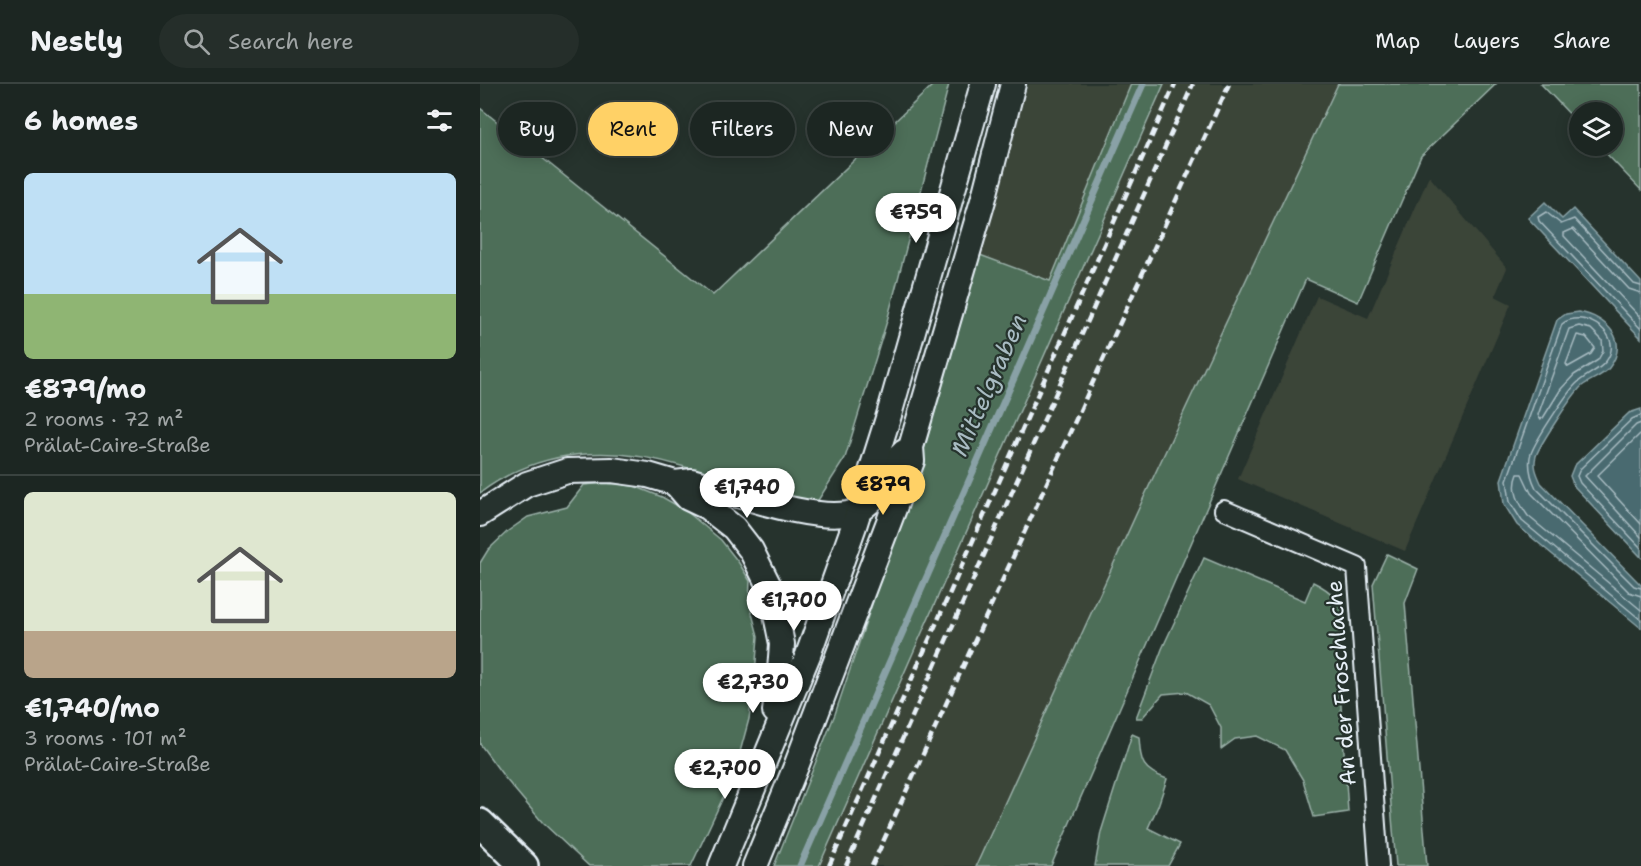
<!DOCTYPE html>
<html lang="en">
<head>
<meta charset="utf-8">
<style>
	body { margin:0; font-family:"Shantell Sans",sans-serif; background:#252e2a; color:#f1f3f6; height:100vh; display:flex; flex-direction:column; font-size:22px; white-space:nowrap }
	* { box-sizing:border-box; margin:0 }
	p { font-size:20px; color:#a0a5a5 }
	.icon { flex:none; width:33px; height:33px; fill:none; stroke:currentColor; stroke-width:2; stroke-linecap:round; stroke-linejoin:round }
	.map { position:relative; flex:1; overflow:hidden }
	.side { display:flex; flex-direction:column; background:#1c2622; width:480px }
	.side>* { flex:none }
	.guide { position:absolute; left:18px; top:18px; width:570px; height:54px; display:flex; gap:12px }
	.fabs { position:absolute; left:1089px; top:18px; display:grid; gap:12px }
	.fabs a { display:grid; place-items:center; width:54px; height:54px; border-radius:50%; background:#1c2622; box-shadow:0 3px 15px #0003,0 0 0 2px #3a4340; font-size:30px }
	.price { position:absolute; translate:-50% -51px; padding:0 14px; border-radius:21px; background:#fff; color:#222; font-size:20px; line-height:39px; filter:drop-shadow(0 2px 3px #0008) }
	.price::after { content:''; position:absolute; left:50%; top:36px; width:18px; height:14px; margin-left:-9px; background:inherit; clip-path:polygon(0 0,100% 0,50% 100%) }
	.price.active { background:#ffd166; color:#111 }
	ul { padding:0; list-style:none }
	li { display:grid; align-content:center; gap:12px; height:318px; padding:0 24px }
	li+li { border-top:2px solid #3a4340 }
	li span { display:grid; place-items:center; height:186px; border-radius:9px; color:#555 }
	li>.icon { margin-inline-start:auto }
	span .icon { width:108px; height:108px; fill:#fffc; stroke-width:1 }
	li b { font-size:26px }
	h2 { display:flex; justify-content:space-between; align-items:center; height:72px; padding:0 24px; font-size:26px }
	.tag { padding:0 21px; border-radius:27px; background:#1c2622; box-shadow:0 3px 15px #0003,0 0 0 2px #3a4340; font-size:21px; line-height:54px }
	.tag.active { background:#ffd166; color:#111 }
	header { display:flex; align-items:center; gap:36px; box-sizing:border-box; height:84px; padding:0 30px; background:#1c2622; border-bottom:2px solid #3a4340 }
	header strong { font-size:28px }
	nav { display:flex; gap:33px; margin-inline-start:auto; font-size:21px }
	.search { width:420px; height:54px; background:#252e2a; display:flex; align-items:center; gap:15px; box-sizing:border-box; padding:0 21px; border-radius:33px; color:#a0a5a5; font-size:22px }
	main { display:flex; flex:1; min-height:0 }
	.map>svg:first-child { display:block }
	.built { fill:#3b4439 }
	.green { fill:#4d6e58; stroke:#9ab0a8; stroke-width:1.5 }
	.water { fill:#496b70; stroke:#89a1a6; stroke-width:1.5 }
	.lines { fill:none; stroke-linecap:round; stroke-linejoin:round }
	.shore { stroke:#a8bbc2; stroke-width:1.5 }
	.stream { stroke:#89a1a6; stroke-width:7 }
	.minor-casing { stroke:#e8f1f8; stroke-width:22 }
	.tertiary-casing { stroke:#e8f1f8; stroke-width:28 }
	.secondary-casing { stroke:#e8f1f8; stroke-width:32 }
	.minor { stroke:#26332d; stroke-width:18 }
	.tertiary { stroke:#26332d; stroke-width:24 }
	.secondary { stroke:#26332d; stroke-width:27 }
	.rail { stroke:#e8f1f8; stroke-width:4.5; stroke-dasharray:9 4.5; stroke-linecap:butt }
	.labels { text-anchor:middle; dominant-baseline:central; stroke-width:4.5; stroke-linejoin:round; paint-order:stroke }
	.street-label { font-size:22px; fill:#e8f1f8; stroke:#26332d }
	.water-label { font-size:24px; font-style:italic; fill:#a8bbc2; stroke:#26332d }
</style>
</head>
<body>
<header>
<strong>Nestly</strong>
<div class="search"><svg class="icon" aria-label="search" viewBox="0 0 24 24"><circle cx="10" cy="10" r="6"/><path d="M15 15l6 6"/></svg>Search here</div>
<nav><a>Map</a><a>Layers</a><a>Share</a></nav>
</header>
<main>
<section class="side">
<h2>6 homes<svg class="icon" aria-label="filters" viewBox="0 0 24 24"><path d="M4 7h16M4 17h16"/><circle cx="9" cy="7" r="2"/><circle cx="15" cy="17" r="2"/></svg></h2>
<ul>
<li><span style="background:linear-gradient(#bfe0f5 65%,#8fb573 0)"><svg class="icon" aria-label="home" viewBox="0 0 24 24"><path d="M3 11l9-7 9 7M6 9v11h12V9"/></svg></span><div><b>€879/mo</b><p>2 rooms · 72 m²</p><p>Prälat-Caire-Straße</p></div></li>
<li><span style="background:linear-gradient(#dfe7d0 75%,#b9a48a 0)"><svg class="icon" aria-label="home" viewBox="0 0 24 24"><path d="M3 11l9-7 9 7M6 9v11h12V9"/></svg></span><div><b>€1,740/mo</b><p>3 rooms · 101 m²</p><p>Prälat-Caire-Straße</p></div></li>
</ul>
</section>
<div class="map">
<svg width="1161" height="782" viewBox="0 0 1161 782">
	<rect width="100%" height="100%" fill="#26332d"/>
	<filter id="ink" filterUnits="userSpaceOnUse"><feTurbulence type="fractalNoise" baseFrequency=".0167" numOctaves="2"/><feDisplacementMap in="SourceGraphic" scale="12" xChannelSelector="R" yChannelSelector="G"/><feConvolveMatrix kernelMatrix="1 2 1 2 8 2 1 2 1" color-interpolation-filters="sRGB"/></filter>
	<g filter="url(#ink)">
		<!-- built -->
		<g class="built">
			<path d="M548,0H651L570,198L500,171Z"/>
			<path d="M684,0H858L664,413L496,782H339Z"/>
			<path d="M949,92L1027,184L1015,212L1031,220L925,467L758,395L837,212L888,234Z"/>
		</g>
		<!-- green -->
		<g class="green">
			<path d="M454,0H469L407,237L365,374L337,418C292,415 248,396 205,383C134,361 61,363 0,409V24L233,211Z"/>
			<path d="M651,0H684L339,782H294L355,630L442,372L500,171L570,197Z"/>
			<path d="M858,0H1016L941,72L878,218L826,195L571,782H496L664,413Z"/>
			<path d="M1061,0H1161V106L1119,62H1132V28H1100L1099,40Z"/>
			<path d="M125,399L154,402L182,413L205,426L241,456L259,479L270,497L269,518L278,552L275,590L269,635L254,690L211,782H109L63,739L25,694L0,660V479L8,466L28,447L48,433L87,423L104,401Z"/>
			<path d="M907,470L938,485L925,519L947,782H916L893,500Z"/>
			<path d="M724,474L825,517L833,498C850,506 865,518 864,538C863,546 859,555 857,562L868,728L834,733L823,696L805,666L777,652L755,655L741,665V644L729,621L706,608L683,610L662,634H656L682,565Z"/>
			<path d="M652,650L659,653C661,678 661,686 687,695L678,722L668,744L700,760L688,782H615L621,748Z"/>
		</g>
		<!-- water -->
		<g class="water">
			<path d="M1065,118L1082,135L1093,125L1161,198V254L1048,134Z"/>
			<path d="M1099,228C1127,233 1150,257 1129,284C1123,292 1111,295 1102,302C1093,310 1060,360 1056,372C1053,382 1057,390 1061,399L1161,501V544L1037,441L1024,420L1021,396L1077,236L1086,230Z"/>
			<path d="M1161,325V473L1094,402L1090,392L1094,382L1149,329Z"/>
		</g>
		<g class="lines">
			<!-- shore -->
			<g class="shore">
				<path d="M1161,202L1154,200L1094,135L1081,140L1066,128L1058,133L1059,137L1161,245"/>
				<path d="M1161,209L1149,205L1093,145L1084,149V152L1161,234"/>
				<path d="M1099,242L1111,245L1122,256L1123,267L1118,276L1094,291L1081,305L1063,334L1060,335L1058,331L1089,245Z"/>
				<path d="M1097,251L1106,253L1115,264L1111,270L1088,283L1086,280Z"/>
				<path d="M1161,331L1152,335L1100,385L1097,392L1100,399L1161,464"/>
				<path d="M1161,339L1156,341L1105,392L1161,453"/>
				<path d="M1161,349L1117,392L1161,440"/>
				<path d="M1161,504L1154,502L1056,404C1051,394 1048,385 1050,373C1052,361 1087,309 1096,300C1107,289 1125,285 1130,270C1139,247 1101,224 1082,240L1027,396L1030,418L1042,437L1161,536"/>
				<path d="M1161,512L1149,508L1051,409L1042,390H1038C1031,406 1039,419 1048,432L1161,526"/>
			</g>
			<!-- stream -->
			<path class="stream" d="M320,782L663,0"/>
			<defs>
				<path id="minor" d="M744,426L877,483L899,782"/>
				<g id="tertiary">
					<path d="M195,399L208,414L227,423L254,444L271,466L291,506L302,560L299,600L295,627"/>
					<path d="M0,430L47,400L87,387L132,386L168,391L195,399L212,397C248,407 346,444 379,426C385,423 402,406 406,400C413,390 414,376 424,368"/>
					<path d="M241,782L328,571L374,442L409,331L503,0"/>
					<path d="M275,782L317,680L432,377L431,363L504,113L533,0"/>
				</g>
				<path id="secondary" d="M0,739L44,782"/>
			</defs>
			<!-- minor casing -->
			<use href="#minor" class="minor-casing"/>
			<!-- tertiary casing -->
			<use href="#tertiary" class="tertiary-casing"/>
			<!-- secondary casing -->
			<use href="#secondary" class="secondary-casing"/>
			<!-- minor -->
			<use href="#minor" class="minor"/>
			<!-- tertiary -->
			<use href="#tertiary" class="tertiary"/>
			<!-- secondary -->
			<use href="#secondary" class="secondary"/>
			<!-- rail -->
			<g class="rail">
				<path d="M349,782L695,0"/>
				<path d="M366,782L713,0"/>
				<path d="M392,782L749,0"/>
			</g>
		</g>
	</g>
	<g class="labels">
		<!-- street labels -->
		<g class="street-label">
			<text transform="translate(861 599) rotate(-94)">An der Froschlache</text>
		</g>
		<!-- water labels -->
		<g class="water-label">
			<text transform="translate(509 301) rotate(-66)">Mittelgraben</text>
		</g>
	</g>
</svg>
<div class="fabs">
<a><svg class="icon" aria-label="layers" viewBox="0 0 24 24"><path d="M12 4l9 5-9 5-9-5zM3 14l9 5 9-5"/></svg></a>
</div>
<b class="price" style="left:436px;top:160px">€759</b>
<b class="price active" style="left:403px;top:432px">€879</b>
<b class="price" style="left:267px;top:435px">€1,740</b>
<b class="price" style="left:314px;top:548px">€1,700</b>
<b class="price" style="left:273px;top:630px">€2,730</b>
<b class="price" style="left:245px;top:716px">€2,700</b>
<div class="guide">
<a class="tag">Buy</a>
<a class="tag active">Rent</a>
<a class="tag">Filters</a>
<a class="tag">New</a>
</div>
</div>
</main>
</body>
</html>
